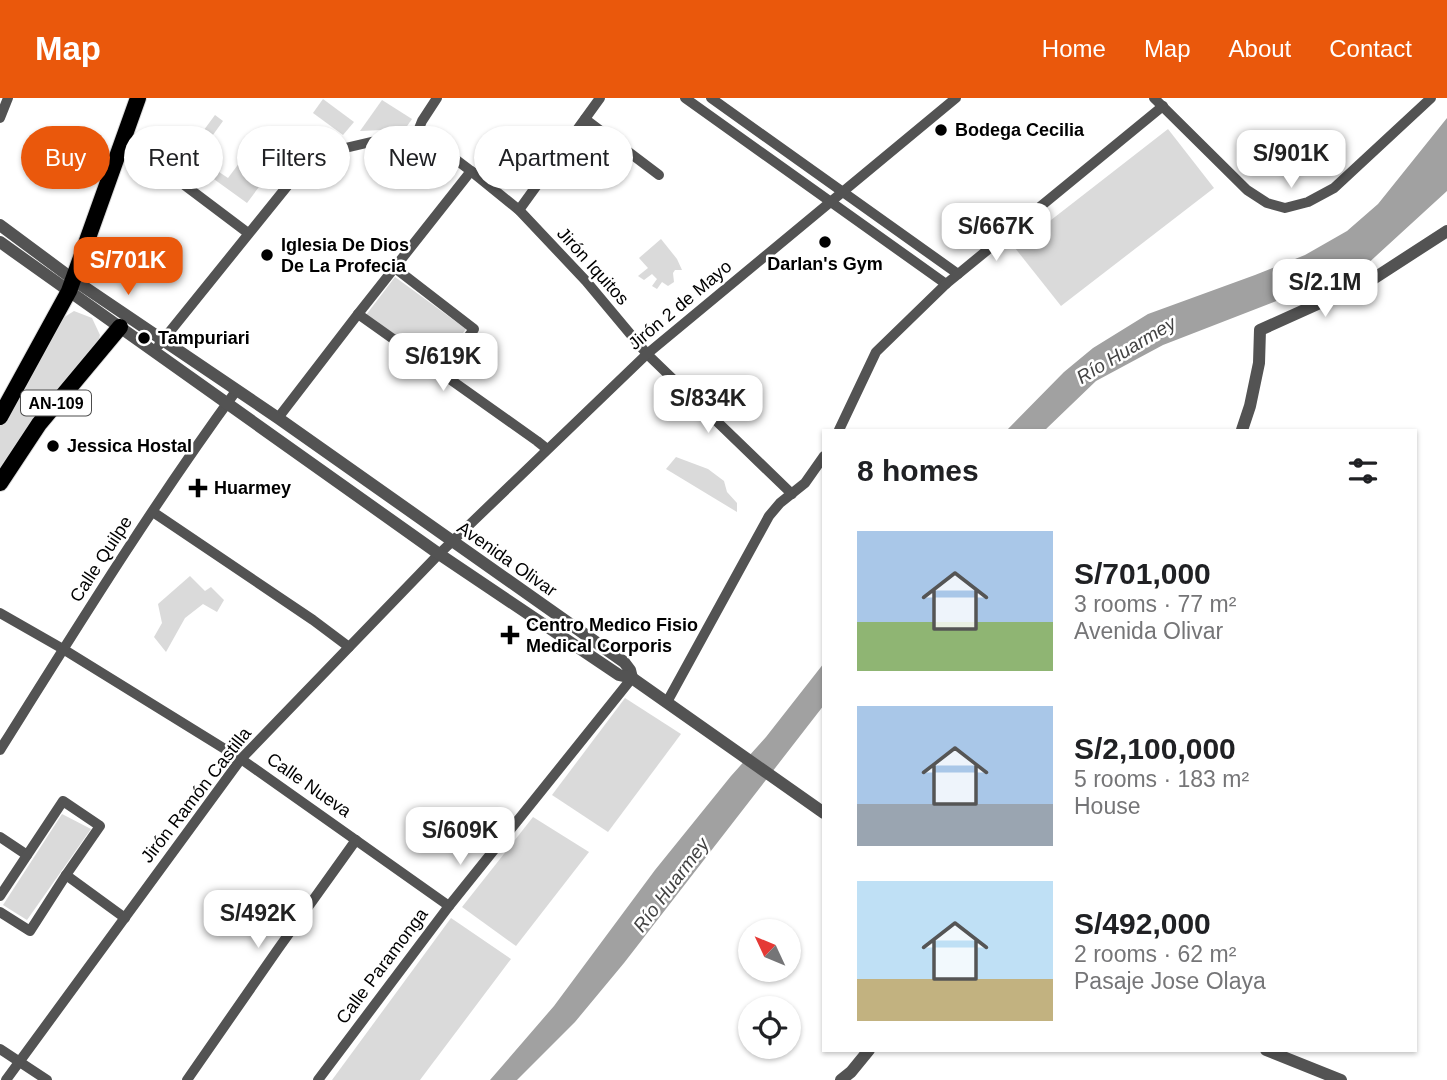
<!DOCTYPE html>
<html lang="en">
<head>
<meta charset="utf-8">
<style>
	body { margin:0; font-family:Arial,sans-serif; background:#f2f2f2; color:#202124; height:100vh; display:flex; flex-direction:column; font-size:26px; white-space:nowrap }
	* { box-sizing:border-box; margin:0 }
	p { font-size:23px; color:#757577 }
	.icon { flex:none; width:38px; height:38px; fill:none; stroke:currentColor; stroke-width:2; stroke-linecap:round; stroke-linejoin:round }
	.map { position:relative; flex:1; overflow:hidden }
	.panel { position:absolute; left:822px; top:331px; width:595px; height:623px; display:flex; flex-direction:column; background:#fff; border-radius:0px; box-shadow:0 2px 5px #0004 }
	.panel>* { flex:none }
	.top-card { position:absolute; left:21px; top:28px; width:665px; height:63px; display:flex; gap:14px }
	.needle { width:46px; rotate:314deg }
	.fabs { position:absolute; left:738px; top:821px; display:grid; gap:14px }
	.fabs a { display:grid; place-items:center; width:63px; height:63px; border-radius:50%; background:#fff; box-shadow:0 2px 5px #0004; font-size:35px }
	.price { position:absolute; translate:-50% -60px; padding:0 16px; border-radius:14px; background:#fff; color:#222; font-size:23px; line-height:46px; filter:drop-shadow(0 2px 4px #0008) }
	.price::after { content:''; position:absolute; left:50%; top:42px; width:21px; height:16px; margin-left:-10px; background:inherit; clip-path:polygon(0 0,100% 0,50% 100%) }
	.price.active { background:#ea580c; color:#fff }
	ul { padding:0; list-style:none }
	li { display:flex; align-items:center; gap:21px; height:175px; padding:0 35px }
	li span { display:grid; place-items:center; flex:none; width:196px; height:140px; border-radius:0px; color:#555 }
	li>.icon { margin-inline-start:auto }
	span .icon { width:84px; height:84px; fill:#fffc; stroke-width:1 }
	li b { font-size:30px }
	h2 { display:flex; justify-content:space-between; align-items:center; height:84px; padding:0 35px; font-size:30px }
	.tag { padding:0 24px; border-radius:32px; background:#fff; box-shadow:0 2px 5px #0004; font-size:24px; line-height:63px }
	.tag.active { background:#ea580c; color:#fff }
	header { display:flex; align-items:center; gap:42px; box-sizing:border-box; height:98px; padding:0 35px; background:#ea580c; color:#fff }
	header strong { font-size:33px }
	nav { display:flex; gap:38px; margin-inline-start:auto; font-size:24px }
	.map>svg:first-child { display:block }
	.green { fill:#dadada }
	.water { fill:#a1a1a1 }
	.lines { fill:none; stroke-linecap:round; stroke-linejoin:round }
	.primary-casing { stroke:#dbdbdb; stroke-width:18 }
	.minor { stroke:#535353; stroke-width:10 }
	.tertiary { stroke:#535353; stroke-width:12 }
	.primary { stroke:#000; stroke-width:16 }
	.poi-dot { fill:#000; stroke:#fff; stroke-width:2.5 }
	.labels { text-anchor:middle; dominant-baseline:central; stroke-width:5; stroke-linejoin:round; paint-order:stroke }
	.shield { fill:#fff; stroke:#4c4c4c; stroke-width:2 }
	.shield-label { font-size:16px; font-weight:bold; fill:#000 }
	.poi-label { font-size:18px; font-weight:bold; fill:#000; stroke:#fff; text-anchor:start }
	.street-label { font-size:18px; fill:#000; stroke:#fff }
	.water-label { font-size:19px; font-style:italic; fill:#424242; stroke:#fff }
</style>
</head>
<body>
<header>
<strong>Map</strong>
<nav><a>Home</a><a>Map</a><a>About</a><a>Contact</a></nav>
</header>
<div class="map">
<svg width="1447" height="982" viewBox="0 0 1447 982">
	<rect width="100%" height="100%" fill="#fff"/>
	<!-- green -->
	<g class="green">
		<path d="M323,1L354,24L343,37L313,15Z"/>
		<path d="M382,2L412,21L405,31L360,33Z"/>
		<path d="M215,17L223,23L197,59L209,68L205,74L184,59Z"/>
		<path d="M1168,31L1214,90L1061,208L1015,150Z"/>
		<path d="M255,44L279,62L247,105L211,79L216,72L228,80Z"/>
		<path d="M661,141L677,161L682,172H675L673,175L674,184L668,188L662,184L657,191L652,188L657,181L652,176L644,182L638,178L648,170L639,160Z"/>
		<path d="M395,179L466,231L439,266L366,217Z"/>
		<path d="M74,213L92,220L100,237L97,248L0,373V328L55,225Z"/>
		<path d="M676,359L708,371L724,383L727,394L737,405V414L666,371Z"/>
		<path d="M190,478L205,493L211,489L224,502L217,514L203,506L185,520L166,554L154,539L162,525L158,506Z"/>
		<path d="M625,600L681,636L608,734L552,697Z"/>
		<path d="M62,716L91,731L27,822L3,807Z"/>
		<path d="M533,719L589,754L516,848L462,809Z"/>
		<path d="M451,820L511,861L420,982H332Z"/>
	</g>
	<!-- water -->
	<g class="water">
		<path d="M1447,20V93L1364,169L1163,247L1096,283L1045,332H1007L1064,274L1093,250L1148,216L1255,177L1305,157L1347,133L1378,106Z"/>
		<path d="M824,565V607L624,865L575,924L517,982H490L554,908L655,772L731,678L766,639Z"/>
	</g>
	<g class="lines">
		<defs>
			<g id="primary">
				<path d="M0,319L69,193L138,0"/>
				<path d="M0,385L39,326L120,229"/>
			</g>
		</defs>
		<!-- primary casing -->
		<use href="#primary" class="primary-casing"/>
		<!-- minor -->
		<g class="minor">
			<path d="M685,0L946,186"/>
			<path d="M711,0L958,176"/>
			<path d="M1154,0L1247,92L1267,105L1285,110L1308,104L1334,90L1431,0"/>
			<path d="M0,20L8,0"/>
			<path d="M585,21L659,77"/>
			<path d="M418,33L471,73L519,112L586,183L647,256L792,396"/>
			<path d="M418,33L422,23L437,0"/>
			<path d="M122,40L248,135"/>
			<path d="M519,112L600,0"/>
			<path d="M395,170L474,231L442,275"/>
			<path d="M358,216L537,343L547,351"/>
			<path d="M159,247L301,71L323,57L341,51L418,33"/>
			<path d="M278,320L358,216L471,73"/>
			<path d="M839,332L876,254L946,186L1163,8"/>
			<path d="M153,414L313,522L349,549"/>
			<path d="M0,515L63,551L241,661L449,808"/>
			<path d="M667,604L769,418L780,405L805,385L824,358"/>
			<path d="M0,652C76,531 152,408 236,293"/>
			<path d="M0,739L27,757"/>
			<path d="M66,777L125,820"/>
			<path d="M0,798L63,703L100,728L66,777L30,833L0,814"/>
			<path d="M0,951L47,982"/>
			<path d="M6,982L241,661L439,456L647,256L956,0"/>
			<path d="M187,982L278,851L356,742"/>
			<path d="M318,982L449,808L632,580"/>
		</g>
		<!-- tertiary -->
		<g class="tertiary">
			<path d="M0,127L74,182L278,320L624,564L630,572L632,580"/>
			<path d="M0,144L439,456L619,577L632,580L824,715"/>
			<path d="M1242,332L1250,308L1259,265L1260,232L1373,181L1447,133"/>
			<path d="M1266,952L1341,982"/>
			<path d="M841,982L851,974L869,952"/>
		</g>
		<!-- primary -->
		<use href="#primary" class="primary"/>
	</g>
	<!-- markers -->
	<g class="poi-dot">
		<circle cx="941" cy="32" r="7"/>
		<circle cx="825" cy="144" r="7"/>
		<circle cx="267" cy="157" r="7"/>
		<circle cx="144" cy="240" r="7"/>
		<circle cx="53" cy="348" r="7"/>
		<path d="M194.5 379.5h7v7h7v7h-7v7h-7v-7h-7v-7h7z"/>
		<path d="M506.5 526.5h7v7h7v7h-7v7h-7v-7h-7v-7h7z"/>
	</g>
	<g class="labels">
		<!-- shield labels -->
		<rect class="shield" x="21" y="292.5" width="70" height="25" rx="5"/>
		<g class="shield-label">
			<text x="56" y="305">AN-109</text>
		</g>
		<!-- poi labels -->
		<g class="poi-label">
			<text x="955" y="32">Bodega Cecilia</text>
			<text x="281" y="147">Iglesia De Dios<tspan x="281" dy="21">De La Profecia</tspan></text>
			<text x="825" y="166" text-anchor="middle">Darlan's Gym</text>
			<text x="158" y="240">Tampuriari</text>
			<text x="67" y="348">Jessica Hostal</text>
			<text x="214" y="390">Huarmey</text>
			<text x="526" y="527">Centro Medico Fisio<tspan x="526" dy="21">Medical Corporis</tspan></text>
		</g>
		<!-- street labels -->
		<g class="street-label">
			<text transform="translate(593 168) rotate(48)">Jirón Iquitos</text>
			<text transform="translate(680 207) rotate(-40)">Jirón 2 de Mayo</text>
			<text transform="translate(101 461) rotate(-57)">Calle Quilpe</text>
			<text transform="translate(507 461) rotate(35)">Avenida Olivar</text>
			<text transform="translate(309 687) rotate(35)">Calle Nueva</text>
			<text transform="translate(196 697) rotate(-52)">Jirón Ramón Castilla</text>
			<text transform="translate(382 868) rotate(-53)">Calle Paramonga</text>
		</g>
		<!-- water labels -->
		<g class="water-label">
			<text transform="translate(1126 252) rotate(-31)">Río Huarmey</text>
			<text transform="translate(671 787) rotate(-53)">Río Huarmey</text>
		</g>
	</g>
</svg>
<div class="fabs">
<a><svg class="needle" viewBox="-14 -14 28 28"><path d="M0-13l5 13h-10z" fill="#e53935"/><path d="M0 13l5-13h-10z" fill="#757577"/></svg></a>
<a><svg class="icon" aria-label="locate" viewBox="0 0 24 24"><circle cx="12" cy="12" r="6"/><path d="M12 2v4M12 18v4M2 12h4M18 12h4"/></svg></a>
</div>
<b class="price" style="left:1291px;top:92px">S/901K</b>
<b class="price" style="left:996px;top:165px">S/667K</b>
<b class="price active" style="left:128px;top:199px">S/701K</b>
<b class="price" style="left:1325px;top:221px">S/2.1M</b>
<b class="price" style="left:443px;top:295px">S/619K</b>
<b class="price" style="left:708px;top:337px">S/834K</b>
<b class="price" style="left:460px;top:769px">S/609K</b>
<b class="price" style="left:258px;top:852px">S/492K</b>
<div class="top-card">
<a class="tag active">Buy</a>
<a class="tag">Rent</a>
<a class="tag">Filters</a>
<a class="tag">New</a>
<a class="tag">Apartment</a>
</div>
<section class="panel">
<h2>8 homes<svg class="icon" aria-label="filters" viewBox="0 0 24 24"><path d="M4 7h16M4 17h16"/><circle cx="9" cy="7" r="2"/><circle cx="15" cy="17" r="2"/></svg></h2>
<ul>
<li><span style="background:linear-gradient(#a9c7e8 65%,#8fb573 0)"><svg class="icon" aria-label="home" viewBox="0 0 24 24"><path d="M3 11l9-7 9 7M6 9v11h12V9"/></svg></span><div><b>S/701,000</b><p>3 rooms · 77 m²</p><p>Avenida Olivar</p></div></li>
<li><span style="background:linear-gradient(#a9c7e8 70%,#9aa5b1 0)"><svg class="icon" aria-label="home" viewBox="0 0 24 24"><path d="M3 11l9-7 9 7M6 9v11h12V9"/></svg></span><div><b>S/2,100,000</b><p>5 rooms · 183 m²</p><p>House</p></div></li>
<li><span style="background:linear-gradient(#bfe0f5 70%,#c2b280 0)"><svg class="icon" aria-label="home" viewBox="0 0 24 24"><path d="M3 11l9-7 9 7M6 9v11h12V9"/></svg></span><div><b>S/492,000</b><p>2 rooms · 62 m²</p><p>Pasaje Jose Olaya</p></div></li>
</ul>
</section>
</div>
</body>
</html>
